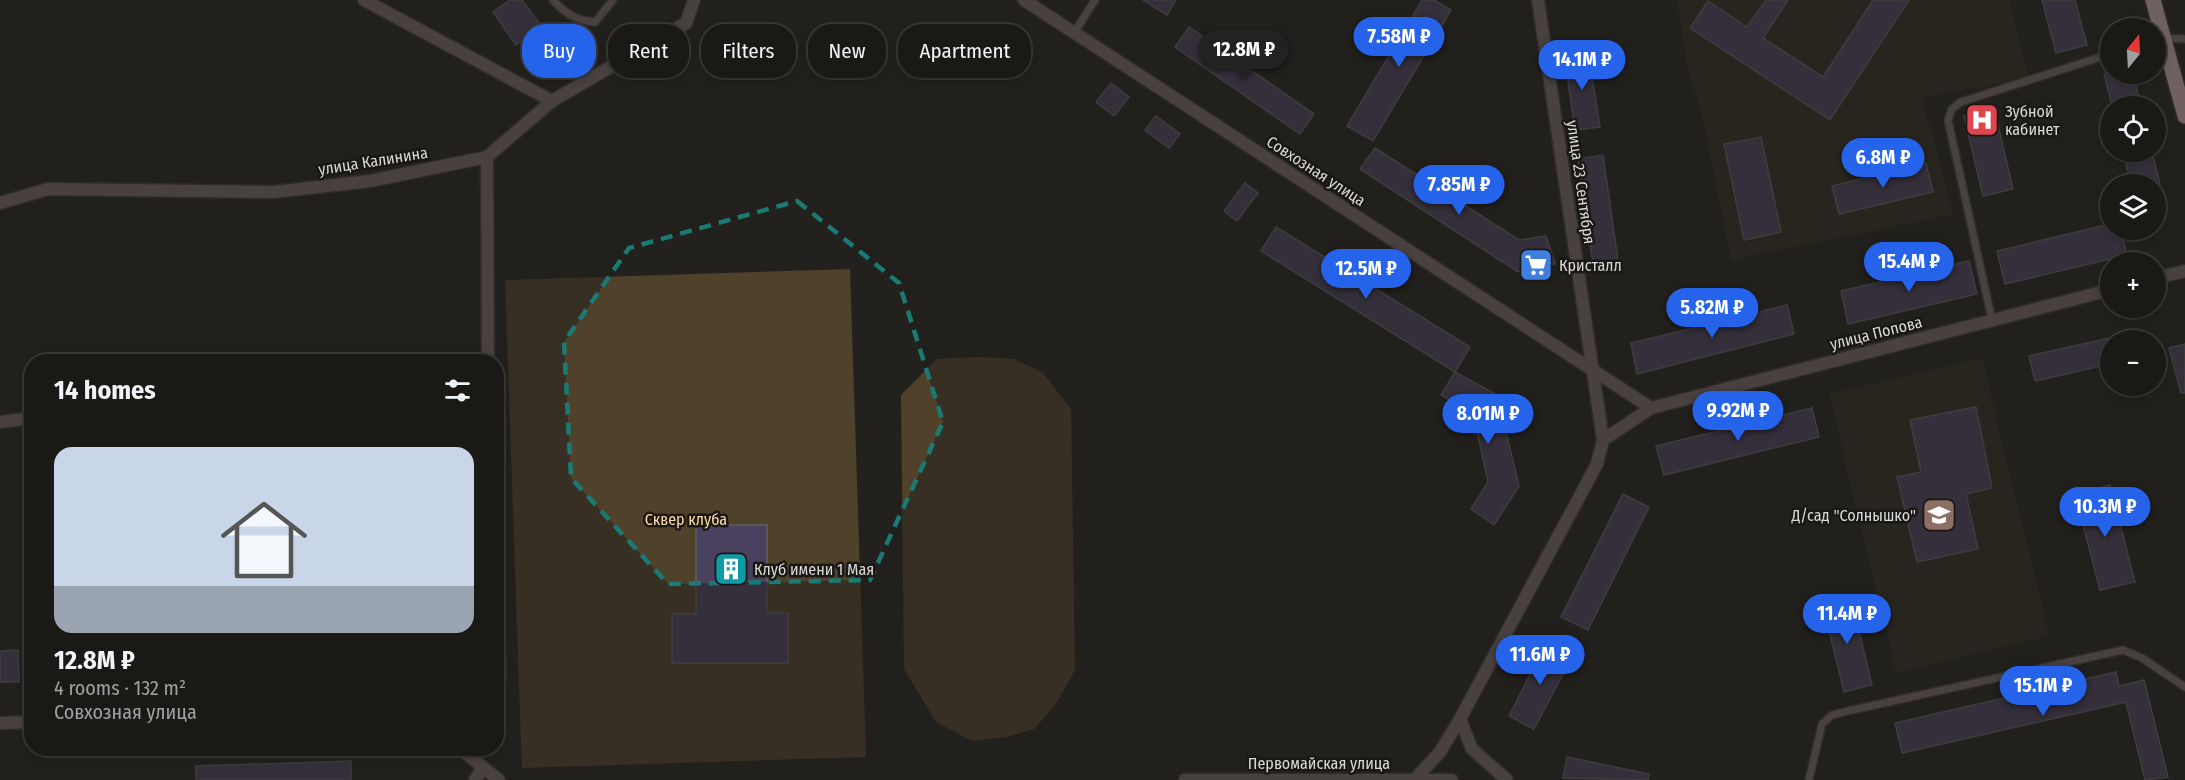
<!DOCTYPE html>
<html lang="en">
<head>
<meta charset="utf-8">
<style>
	body { margin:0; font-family:"Fira Sans Condensed",sans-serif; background:#272623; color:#f1f3f6; height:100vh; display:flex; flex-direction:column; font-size:22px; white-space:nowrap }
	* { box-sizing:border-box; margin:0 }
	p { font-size:20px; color:#9fa0a1 }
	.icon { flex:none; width:33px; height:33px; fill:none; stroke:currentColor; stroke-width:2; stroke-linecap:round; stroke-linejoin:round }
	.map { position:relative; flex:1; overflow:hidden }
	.drawer { position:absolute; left:24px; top:354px; width:480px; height:402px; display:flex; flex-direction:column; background:#1a1916; border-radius:24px; box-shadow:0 3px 9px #0003,0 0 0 2px #383835 }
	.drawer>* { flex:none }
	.guide { position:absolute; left:522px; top:24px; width:570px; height:54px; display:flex; gap:12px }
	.needle { width:39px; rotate:18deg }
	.controls { position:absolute; left:2100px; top:18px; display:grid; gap:12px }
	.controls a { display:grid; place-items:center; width:66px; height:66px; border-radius:50%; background:#1a1916; box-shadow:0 3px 9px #0003,0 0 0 2px #383835; font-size:30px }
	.price { position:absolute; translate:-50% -51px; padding:0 14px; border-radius:21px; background:#2563eb; color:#fff; font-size:20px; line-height:39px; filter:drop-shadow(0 2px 3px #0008) }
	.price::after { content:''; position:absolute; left:50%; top:36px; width:18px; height:14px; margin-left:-9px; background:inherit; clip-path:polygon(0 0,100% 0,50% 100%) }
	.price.selected { background:#222; color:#fff }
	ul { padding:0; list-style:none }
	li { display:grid; align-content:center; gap:12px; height:318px; padding:0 30px }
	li+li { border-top:2px solid #383835 }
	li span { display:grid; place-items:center; height:186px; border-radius:18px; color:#555 }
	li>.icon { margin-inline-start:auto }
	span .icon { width:108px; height:108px; fill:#fffc; stroke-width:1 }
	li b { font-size:26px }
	h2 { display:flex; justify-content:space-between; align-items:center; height:72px; padding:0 30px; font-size:26px }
	.pill { padding:0 21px; border-radius:24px; background:#1a1916; box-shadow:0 3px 9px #0003,0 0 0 2px #383835; font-size:21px; line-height:54px }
	.pill.selected { background:#2563eb; color:#fff }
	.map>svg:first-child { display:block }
	.built { fill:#2f2921 }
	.green { fill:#50412b }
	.building { fill:#49415e; stroke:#605f63; stroke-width:1.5 }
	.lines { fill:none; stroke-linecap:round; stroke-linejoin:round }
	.service-casing { stroke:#3d3b38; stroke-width:10 }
	.minor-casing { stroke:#3d3b38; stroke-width:15 }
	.tertiary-casing { stroke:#3d3b38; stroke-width:15 }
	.primary-casing { stroke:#3d3b38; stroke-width:18 }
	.service { stroke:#78676a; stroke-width:7 }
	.minor { stroke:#78676a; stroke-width:12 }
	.tertiary { stroke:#78676a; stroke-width:12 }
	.primary { stroke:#d0aeb4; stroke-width:15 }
	.marked { fill:none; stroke:#197b73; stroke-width:4.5; stroke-dasharray:12 8; stroke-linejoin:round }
	.labels { text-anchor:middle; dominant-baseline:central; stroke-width:5; stroke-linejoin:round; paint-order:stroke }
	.poi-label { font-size:16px; fill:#dad9d7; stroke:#1a1815; text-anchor:start }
	.street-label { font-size:16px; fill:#dad9d7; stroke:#1a1815 }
	.park-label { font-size:16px; fill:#ffdaa7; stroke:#1a1815 }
</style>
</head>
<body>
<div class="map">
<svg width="2185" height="780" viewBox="0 0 2185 780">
	<rect width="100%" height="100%" fill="#23211e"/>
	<!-- built -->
	<g class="built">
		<path d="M1677,0H2010L2029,78L1922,98L1954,214L1731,260L1701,110L1689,75Z"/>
		<path d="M1982,358L2049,636L1896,673L1829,394Z"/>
	</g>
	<!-- green -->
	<g class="green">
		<path d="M850,269L866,757L522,768L505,280Z"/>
		<path d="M978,357L1014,359L1043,373L1071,409L1075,670L1056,704L1034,729L1006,737L972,741L936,722L904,669L901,395L937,359Z"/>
	</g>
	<!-- building -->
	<g class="building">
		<path d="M510,0H522L542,27L516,45L493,12Z"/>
		<path d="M1143,0H1176L1167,15Z"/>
		<path d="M1422,0H1434L1451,10L1373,141L1347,126Z"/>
		<path d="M1766,0H1788L1763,38L1823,77L1873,0H1909L1830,120L1690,28L1708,1L1747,27Z"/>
		<path d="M2042,0H2075L2087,45L2056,53Z"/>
		<path d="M1189,27L1314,114L1300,134L1175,47Z"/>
		<path d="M1588,51L1600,127L1575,130L1564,55Z"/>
		<path d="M2104,74H2133L2141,106H2112Z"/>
		<path d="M1111,83L1129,97L1114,116L1096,102Z"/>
		<path d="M1994,108L2013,189L1983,196L1964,116Z"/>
		<path d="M1156,116L1180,134L1169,148L1145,130Z"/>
		<path d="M1761,137L1781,232L1744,240L1724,144Z"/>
		<path d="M1375,148L1519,240L1546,236L1555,264L1518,272L1360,169Z"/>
		<path d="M2123,152H2152L2160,184H2131Z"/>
		<path d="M1603,155L1619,267L1594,271L1578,159Z"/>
		<path d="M1926,163L1933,192L1839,214L1832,186Z"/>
		<path d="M1245,183L1258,193L1237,221L1224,211Z"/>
		<path d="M2110,224V230H2121L2127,255L2005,284L1997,251Z"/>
		<path d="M1276,227L1470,347L1455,372L1261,251Z"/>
		<path d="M1969,261L1977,294L1848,324L1841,291Z"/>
		<path d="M1787,305L1794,334L1637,374L1631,343Z"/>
		<path d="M2110,338V364L2035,381L2029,356Z"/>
		<path d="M2185,344V393H2181L2169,348Z"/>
		<path d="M1455,372L1497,395L1519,486L1494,525L1471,509L1488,482L1473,413L1441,395Z"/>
		<path d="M1976,407L1992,488L1966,494L1978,549L1917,562L1897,477L1921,472L1910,420Z"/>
		<path d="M1812,408L1819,437L1664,475L1656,446Z"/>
		<path d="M2110,485L2135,582L2100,590L2075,494Z"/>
		<path d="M1623,494L1649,507L1588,630L1561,617Z"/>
		<path d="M696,525H767V613H788V663H672V614H696Z"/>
		<path d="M1851,598L1872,685L1844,692L1823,605Z"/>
		<path d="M1546,643L1572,657L1534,729L1509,716Z"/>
		<path d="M18,650L19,682H0V651Z"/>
		<path d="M2116,672L2119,686L2144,680L2168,777L2145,780L2126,702L1902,753L1895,723Z"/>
		<path d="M1567,757L1649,774L1648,780L1563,778Z"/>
		<path d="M351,761V780H196V766Z"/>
	</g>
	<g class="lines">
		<defs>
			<g id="service">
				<path d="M553,0C566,14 575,20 595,22L613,0"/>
				<path d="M1074,33L1095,0"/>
				<path d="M2156,40L2163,38L2185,39"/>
				<path d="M1992,320L1948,120L1952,109L1961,102L2110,54"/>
				<path d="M1809,780L1822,724L1832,715L1848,711L2123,650L2142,658L2185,687"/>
			</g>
			<g id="minor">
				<path d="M364,0L552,101"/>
				<path d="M1024,0L1651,408"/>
				<path d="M487,157L488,362"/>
				<path d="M0,203L48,189L274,192L370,181L487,157L552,101L686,23L694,0"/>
				<path d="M2156,278L2185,271"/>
				<path d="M0,422L32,418"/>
				<path d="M1603,440L1651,408L2110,290"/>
				<path d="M496,582L500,678L496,685"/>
				<path d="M1460,719L1472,749L1507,780"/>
				<path d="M1415,779L1440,752L1460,719L1597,464L1603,440L1538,0"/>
				<path d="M475,780L482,769"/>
			</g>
			<g id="tertiary">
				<path d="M0,723L32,722"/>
				<path d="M459,748L499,780"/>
				<path d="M1185,780H1452"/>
			</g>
			<path id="primary" d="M2153,0L2185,116"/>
		</defs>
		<!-- service casing -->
		<use href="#service" class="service-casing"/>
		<!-- minor casing -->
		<use href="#minor" class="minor-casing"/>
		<!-- tertiary casing -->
		<use href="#tertiary" class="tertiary-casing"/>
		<!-- primary casing -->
		<use href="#primary" class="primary-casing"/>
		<!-- service -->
		<use href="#service" class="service"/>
		<!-- minor -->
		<use href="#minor" class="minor"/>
		<!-- tertiary -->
		<use href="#tertiary" class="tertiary"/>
		<!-- primary -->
		<use href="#primary" class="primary"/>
	</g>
	<!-- marked area -->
	<path d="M0 0H2185V780H0ZM797,201L899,283L943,422L870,580L668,584L571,478L564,342L629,248Z" fill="#23211e" fill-opacity=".55" fill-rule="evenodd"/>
	<path class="marked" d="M797,201L899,283L943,422L870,580L668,584L571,478L564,342L629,248Z"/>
	<!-- icons -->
	<defs>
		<symbol id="hospital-square" viewBox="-11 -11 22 22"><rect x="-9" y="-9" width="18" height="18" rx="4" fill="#e0444e" stroke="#1a1815"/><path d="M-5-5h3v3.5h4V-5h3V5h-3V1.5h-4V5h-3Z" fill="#fff"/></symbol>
		<symbol id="supermarket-square" viewBox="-11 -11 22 22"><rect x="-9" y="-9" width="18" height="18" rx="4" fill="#3f7fe0" stroke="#1a1815"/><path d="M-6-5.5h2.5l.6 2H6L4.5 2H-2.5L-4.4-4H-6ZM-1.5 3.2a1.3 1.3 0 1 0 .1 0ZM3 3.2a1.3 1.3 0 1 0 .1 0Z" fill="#fff"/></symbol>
		<symbol id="school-square" viewBox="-11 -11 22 22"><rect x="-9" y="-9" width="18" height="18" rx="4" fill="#8d6e63" stroke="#1a1815"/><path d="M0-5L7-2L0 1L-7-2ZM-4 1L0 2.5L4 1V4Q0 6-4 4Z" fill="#fff"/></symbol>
		<symbol id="building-square" viewBox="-11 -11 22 22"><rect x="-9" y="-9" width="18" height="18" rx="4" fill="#0f9aa8" stroke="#1a1815"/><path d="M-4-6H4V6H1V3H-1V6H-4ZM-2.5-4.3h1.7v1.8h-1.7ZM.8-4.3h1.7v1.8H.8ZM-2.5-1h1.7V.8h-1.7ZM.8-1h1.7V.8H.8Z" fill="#fff"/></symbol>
	</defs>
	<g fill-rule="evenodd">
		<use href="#hospital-square" x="1963" y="101" width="38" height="38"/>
		<use href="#supermarket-square" x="1517" y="246" width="38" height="38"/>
		<use href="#school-square" x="1920" y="496" width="38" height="38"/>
		<use href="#building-square" x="712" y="550" width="38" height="38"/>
	</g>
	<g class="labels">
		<!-- poi labels -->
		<g class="poi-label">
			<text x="2005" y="111">Зубной<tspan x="2005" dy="18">кабинет</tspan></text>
			<text x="1559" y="265">Кристалл</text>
			<text x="1916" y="515" text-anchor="end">Д/сад "Солнышко"</text>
			<text x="754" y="569">Клуб имени 1 Мая</text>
		</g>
		<!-- street labels -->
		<g class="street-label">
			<text transform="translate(373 161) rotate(-9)">улица Калинина</text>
			<text transform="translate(1316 171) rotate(33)">Совхозная улица</text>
			<text transform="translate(1581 182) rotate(82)">улица 23 Сентября</text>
			<text transform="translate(1876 333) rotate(-14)">улица Попова</text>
			<text x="1319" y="763">Первомайская улица</text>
		</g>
		<!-- park labels -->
		<g class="park-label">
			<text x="686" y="519">Сквер клуба</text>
		</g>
	</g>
</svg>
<div class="controls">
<a><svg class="needle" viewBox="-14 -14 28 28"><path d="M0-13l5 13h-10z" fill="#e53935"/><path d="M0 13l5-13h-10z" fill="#9fa0a1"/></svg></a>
<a><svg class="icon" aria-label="locate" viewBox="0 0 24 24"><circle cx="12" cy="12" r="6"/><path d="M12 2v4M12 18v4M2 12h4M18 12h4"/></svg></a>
<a><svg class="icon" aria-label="layers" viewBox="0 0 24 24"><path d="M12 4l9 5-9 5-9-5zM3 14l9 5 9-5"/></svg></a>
<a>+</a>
<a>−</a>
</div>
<b class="price" style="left:1399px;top:68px">7.58M ₽</b>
<b class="price selected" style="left:1244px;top:81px">12.8M ₽</b>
<b class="price" style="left:1582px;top:91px">14.1M ₽</b>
<b class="price" style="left:1883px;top:189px">6.8M ₽</b>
<b class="price" style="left:1459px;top:216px">7.85M ₽</b>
<b class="price" style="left:1909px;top:293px">15.4M ₽</b>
<b class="price" style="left:1366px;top:300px">12.5M ₽</b>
<b class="price" style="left:1712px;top:339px">5.82M ₽</b>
<b class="price" style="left:1738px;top:442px">9.92M ₽</b>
<b class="price" style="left:1488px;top:445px">8.01M ₽</b>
<b class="price" style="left:2105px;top:538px">10.3M ₽</b>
<b class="price" style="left:1847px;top:645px">11.4M ₽</b>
<b class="price" style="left:1540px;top:686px">11.6M ₽</b>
<b class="price" style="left:2043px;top:717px">15.1M ₽</b>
<div class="guide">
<a class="pill selected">Buy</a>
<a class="pill">Rent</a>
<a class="pill">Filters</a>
<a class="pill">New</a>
<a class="pill">Apartment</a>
</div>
<section class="drawer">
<h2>14 homes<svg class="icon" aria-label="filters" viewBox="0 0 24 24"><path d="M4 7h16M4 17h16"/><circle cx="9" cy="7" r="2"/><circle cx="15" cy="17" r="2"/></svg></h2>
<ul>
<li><span style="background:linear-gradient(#c9d6e8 75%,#9aa5b1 0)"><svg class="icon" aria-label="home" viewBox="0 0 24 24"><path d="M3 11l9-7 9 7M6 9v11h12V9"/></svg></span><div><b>12.8M ₽</b><p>4 rooms · 132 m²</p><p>Совхозная улица</p></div></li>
</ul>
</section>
</div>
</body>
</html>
